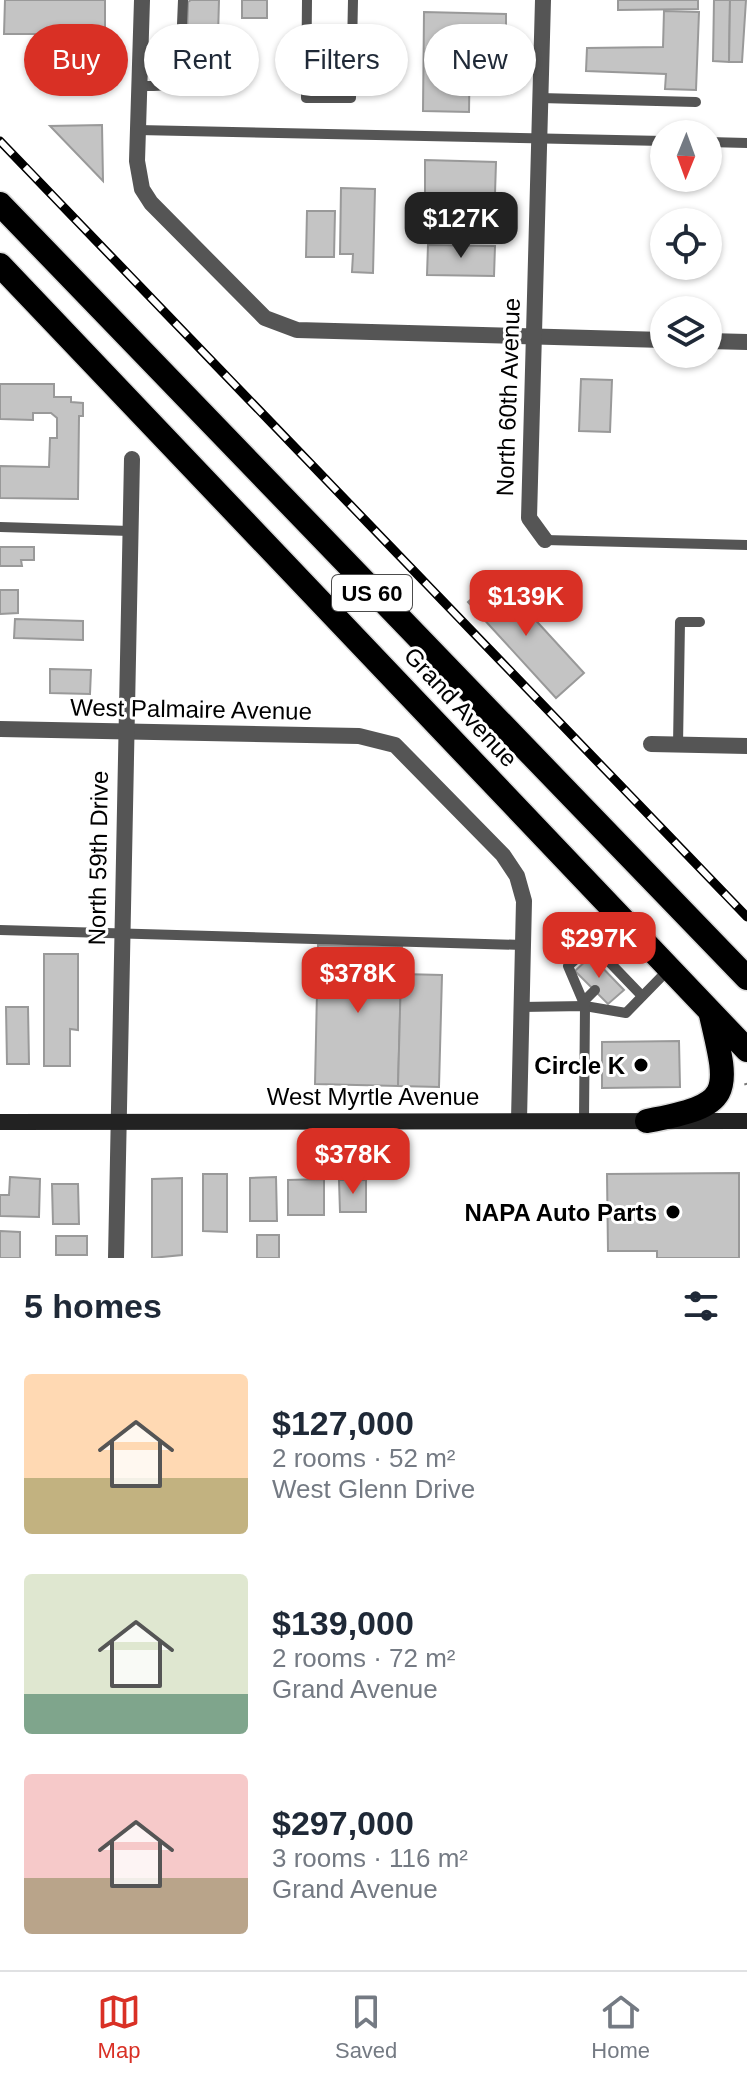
<!DOCTYPE html>
<html lang="en">
<head>
<meta charset="utf-8">
<style>
	body { margin:0; font-family:Helvetica,sans-serif; background:#f6f6f7; color:#1f2937; height:100vh; display:flex; flex-direction:column; font-size:30px; white-space:nowrap }
	* { box-sizing:border-box; margin:0 }
	p { font-size:26px; color:#747a83 }
	.icon { flex:none; width:44px; height:44px; fill:none; stroke:currentColor; stroke-width:2; stroke-linecap:round; stroke-linejoin:round }
	.map { position:relative; height:1258px; overflow:hidden }
	.side { display:flex; flex-direction:column; background:#fff; flex:1 }
	.side>* { flex:none }
	.hud { position:absolute; left:24px; top:24px; width:700px; height:72px; display:flex; gap:16px }
	.needle { width:52px; rotate:181deg }
	.controls { position:absolute; left:650px; top:120px; display:grid; gap:16px }
	.controls a { display:grid; place-items:center; width:72px; height:72px; border-radius:50%; background:#fff; box-shadow:0 2px 6px #0004; font-size:40px }
	.price { position:absolute; translate:-50% -68px; padding:0 18px; border-radius:16px; background:#d93025; color:#fff; font-size:26px; line-height:52px; filter:drop-shadow(0 2px 4px #0008) }
	.price::after { content:''; position:absolute; left:50%; top:48px; width:24px; height:18px; margin-left:-12px; background:inherit; clip-path:polygon(0 0,100% 0,50% 100%) }
	.price.on { background:#222; color:#fff }
	ul { padding:0; list-style:none }
	li { display:flex; align-items:center; gap:24px; height:200px; padding:0 24px }
	li span { display:grid; place-items:center; flex:none; width:224px; height:160px; border-radius:8px; color:#555 }
	li>.icon { margin-inline-start:auto }
	span .icon { width:96px; height:96px; fill:#fffc; stroke-width:1 }
	li b { font-size:34px }
	h2 { display:flex; justify-content:space-between; align-items:center; height:96px; padding:0 24px; font-size:34px }
	.tag { padding:0 28px; border-radius:36px; background:#fff; box-shadow:0 2px 6px #0004; font-size:28px; line-height:72px }
	.tag.on { background:#d93025; color:#fff }
	.menu { display:flex; justify-content:space-around; align-items:center; height:112px; border-top:2px solid #e0e1e3; background:#fff; font-size:22px; color:#747a83 }
	.menu a { display:grid; justify-items:center; gap:4px }
	.menu .on { color:#d93025 }
	.map>svg:first-child { display:block }
	.building { fill:#c4c4c4; stroke:#999; stroke-width:2 }
	.lines { fill:none; stroke-linecap:round; stroke-linejoin:round }
	.highway-casing { stroke:#dbdbdb; stroke-width:27 }
	.path { stroke:#777; stroke-width:4; stroke-dasharray:2 4; stroke-linecap:butt }
	.lane { stroke:#555; stroke-width:10 }
	.street { stroke:#555; stroke-width:16 }
	.secondary { stroke:#222; stroke-width:16 }
	.highway { stroke:#000; stroke-width:24 }
	.rail-casing { stroke:#000; stroke-width:9 }
	.rail { stroke:#fff; stroke-width:6; stroke-dasharray:18; stroke-linecap:butt }
	.poi-dot { fill:#000; stroke:#fff; stroke-width:3 }
	.labels { text-anchor:middle; dominant-baseline:central; stroke-width:6; stroke-linejoin:round; paint-order:stroke }
	.shield { fill:#fff; stroke:#4c4c4c; stroke-width:2 }
	.shield-label { font-size:22px; font-weight:bold; fill:#000 }
	.street-label { font-size:24px; fill:#000; stroke:#fff }
	.poi-label { font-size:24px; font-weight:bold; fill:#000; stroke:#fff; text-anchor:end }
</style>
</head>
<body>
<div class="map">
<svg width="747" height="1258" viewBox="0 0 747 1258">
	<rect width="100%" height="100%" fill="#fff"/>
	<!-- building -->
	<g class="building">
		<path d="M5,0H105V34H4Z"/>
		<path d="M191,0H219L218,36H187L188,2Z"/>
		<rect x="242" y="0" width="25" height="18"/>
		<path d="M618,0H698V9L618,10Z"/>
		<path d="M714,0H730L729,62L713,61Z"/>
		<path d="M730,0H746L742,62H729Z"/>
		<path d="M664,11L699,12L696,90L665,89L666,74L586,71L587,48L663,47Z"/>
		<path d="M424,12L506,14V43H470L469,112L423,111Z"/>
		<path d="M102,125L103,181L50,126Z"/>
		<path d="M425,160L496,162L495,194L425,193Z"/>
		<path d="M341,188L375,189L373,273L352,272L353,254H340Z"/>
		<path d="M307,211H335L334,257H306Z"/>
		<path d="M428,245L495,246L494,276L427,275Z"/>
		<path d="M581,379L612,380L610,432L579,431Z"/>
		<path d="M0,384H54V397H71V402L83,403V416H79L78,499L0,498V466L49,467L50,438H57V418L51,413H33V420L0,419Z"/>
		<path d="M0,547H34V560H21L22,566H0Z"/>
		<path d="M496,577L584,673L556,698L468,602Z"/>
		<path d="M0,590H18V613L0,614Z"/>
		<path d="M15,619L83,621V640L14,638Z"/>
		<path d="M50,669L91,670L90,694L50,693Z"/>
		<path d="M318,945L402,947L398,1086L315,1084Z"/>
		<path d="M44,954H78V1030L70,1029V1066H44Z"/>
		<path d="M591,956L624,990L608,1004L575,971Z"/>
		<path d="M401,974L442,975L439,1087L398,1086Z"/>
		<path d="M6,1007H28L29,1064H7Z"/>
		<path d="M679,1041L680,1087L602,1088V1042Z"/>
		<path d="M739,1173V1258H657V1251H608L607,1174Z"/>
		<path d="M203,1174H227V1232L203,1231Z"/>
		<path d="M10,1177L40,1179L39,1217L0,1216V1195H9Z"/>
		<path d="M276,1177L277,1221H250V1178Z"/>
		<path d="M182,1178V1255L152,1258V1179Z"/>
		<path d="M324,1179V1215H288V1180Z"/>
		<path d="M339,1180H366V1212H340Z"/>
		<path d="M52,1184H78L79,1224H53Z"/>
		<path d="M0,1231L20,1232V1258H0Z"/>
		<rect x="257" y="1235" width="22" height="23"/>
		<rect x="56" y="1236" width="31" height="19"/>
	</g>
	<g class="lines">
		<defs>
			<g id="highway">
				<path d="M0,204L747,978"/>
				<path d="M0,265L747,1050"/>
				<path d="M647,1121C733,1105 730,1095 711,1015"/>
			</g>
		</defs>
		<!-- highway casing -->
		<use href="#highway" class="highway-casing"/>
		<!-- path -->
		<path class="path" d="M746,1083L747,1087"/>
		<!-- lane -->
		<g class="lane">
			<path d="M307,0L306,98H351L353,0"/>
			<path d="M140,86C157,86 170,88 180,73L183,0"/>
			<path d="M540,98L696,102"/>
			<path d="M138,130L664,141"/>
			<path d="M708,142L747,143"/>
			<path d="M0,527L130,531"/>
			<path d="M545,540L747,545"/>
			<path d="M678,745L680,622H700"/>
			<path d="M0,930L523,945"/>
			<path d="M593,945L642,996"/>
			<path d="M583,1002L595,990"/>
			<path d="M521,1007L585,1006L626,1013L668,970"/>
			<path d="M584,1120L585,1006L568,966L622,920"/>
		</g>
		<!-- street -->
		<g class="street">
			<path d="M142,0L137,161L142,189L151,203L265,318L297,330L664,340"/>
			<path d="M543,0L529,518L545,540"/>
			<path d="M708,341L747,342"/>
			<path d="M0,729L359,736L395,745L503,855L517,876L524,901L519,1120"/>
			<path d="M651,744L747,746"/>
			<path d="M116,1258L132,459"/>
		</g>
		<!-- secondary -->
		<path class="secondary" d="M0,1122L747,1121"/>
		<!-- highway -->
		<use href="#highway" class="highway"/>
		<defs>
			<path id="rail" d="M0,141L747,917"/>
		</defs>
		<!-- rail casing -->
		<use href="#rail" class="rail-casing"/>
		<!-- rail -->
		<use href="#rail" class="rail"/>
	</g>
	<!-- markers -->
	<g class="poi-dot">
		<circle cx="641" cy="1065" r="8"/>
		<circle cx="673" cy="1212" r="8"/>
	</g>
	<g class="labels">
		<!-- shield labels -->
		<rect class="shield" x="332" y="575" width="80" height="36" rx="6"/>
		<g class="shield-label">
			<text x="372" y="593">US 60</text>
		</g>
		<!-- street labels -->
		<g class="street-label">
			<text transform="translate(508 397) rotate(-88)">North 60th Avenue</text>
			<text transform="translate(461 707) rotate(47)">Grand Avenue</text>
			<text transform="translate(191 709) rotate(1)">West Palmaire Avenue</text>
			<text transform="translate(98 858) rotate(-89)">North 59th Drive</text>
			<text x="373" y="1096">West Myrtle Avenue</text>
		</g>
		<!-- poi labels -->
		<g class="poi-label">
			<text x="625" y="1065">Circle K</text>
			<text x="657" y="1212">NAPA Auto Parts</text>
		</g>
	</g>
</svg>
<div class="controls">
<a><svg class="needle" viewBox="-14 -14 28 28"><path d="M0-13l5 13h-10z" fill="#e53935"/><path d="M0 13l5-13h-10z" fill="#747a83"/></svg></a>
<a><svg class="icon" aria-label="locate" viewBox="0 0 24 24"><circle cx="12" cy="12" r="6"/><path d="M12 2v4M12 18v4M2 12h4M18 12h4"/></svg></a>
<a><svg class="icon" aria-label="layers" viewBox="0 0 24 24"><path d="M12 4l9 5-9 5-9-5zM3 14l9 5 9-5"/></svg></a>
</div>
<b class="price on" style="left:461px;top:260px">$127K</b>
<b class="price" style="left:526px;top:638px">$139K</b>
<b class="price" style="left:599px;top:980px">$297K</b>
<b class="price" style="left:358px;top:1015px">$378K</b>
<b class="price" style="left:353px;top:1196px">$378K</b>
<div class="hud">
<a class="tag on">Buy</a>
<a class="tag">Rent</a>
<a class="tag">Filters</a>
<a class="tag">New</a>
</div>
</div>
<section class="side">
<h2>5 homes<svg class="icon" aria-label="filters" viewBox="0 0 24 24"><path d="M4 7h16M4 17h16"/><circle cx="9" cy="7" r="2"/><circle cx="15" cy="17" r="2"/></svg></h2>
<ul>
<li><span style="background:linear-gradient(#ffd9b3 65%,#c2b280 0)"><svg class="icon" aria-label="home" viewBox="0 0 24 24"><path d="M3 11l9-7 9 7M6 9v11h12V9"/></svg></span><div><b>$127,000</b><p>2 rooms · 52 m²</p><p>West Glenn Drive</p></div></li>
<li><span style="background:linear-gradient(#dfe7d0 75%,#7fa58c 0)"><svg class="icon" aria-label="home" viewBox="0 0 24 24"><path d="M3 11l9-7 9 7M6 9v11h12V9"/></svg></span><div><b>$139,000</b><p>2 rooms · 72 m²</p><p>Grand Avenue</p></div></li>
<li><span style="background:linear-gradient(#f6c9c9 65%,#b9a48a 0)"><svg class="icon" aria-label="home" viewBox="0 0 24 24"><path d="M3 11l9-7 9 7M6 9v11h12V9"/></svg></span><div><b>$297,000</b><p>3 rooms · 116 m²</p><p>Grand Avenue</p></div></li>
</ul>
</section>
<nav class="menu">
<a class="on"><svg class="icon" aria-label="map" viewBox="0 0 24 24"><path d="M3 6l6-2 6 2 6-2v14l-6 2-6-2-6 2zM9 4v14M15 6v14"/></svg>Map</a>
<a><svg class="icon" aria-label="saved" viewBox="0 0 24 24"><path d="M7 4h10v16l-5-4-5 4z"/></svg>Saved</a>
<a><svg class="icon" aria-label="home" viewBox="0 0 24 24"><path d="M3 11l9-7 9 7M6 9v11h12V9"/></svg>Home</a>
</nav>
</body>
</html>
